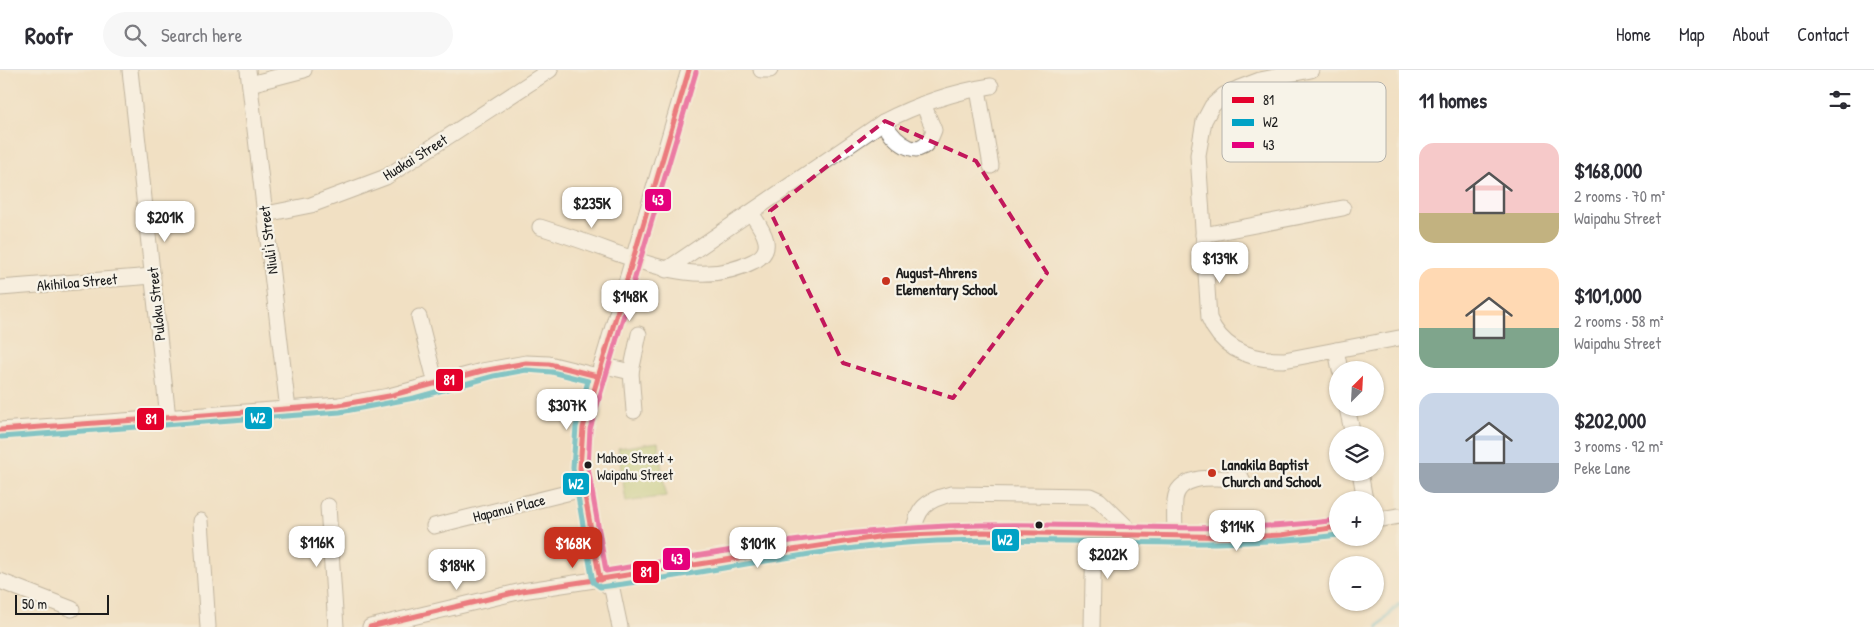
<!DOCTYPE html>
<html lang="en">
<head>
<meta charset="utf-8">
<style>
	body { margin:0; font-family:"Patrick Hand",sans-serif; background:#f7f7f7; color:#2b2b33; height:100vh; display:flex; flex-direction:column; font-size:19px; white-space:nowrap }
	* { box-sizing:border-box; margin:0 }
	p { font-size:16px; color:#7c7c81 }
	.icon { flex:none; width:28px; height:28px; fill:none; stroke:currentColor; stroke-width:2; stroke-linecap:round; stroke-linejoin:round }
	.map { position:relative; flex:1; overflow:hidden }
	.drawer { display:flex; flex-direction:column; background:#fff; width:475px }
	.drawer>* { flex:none }
	.needle { width:32px; rotate:24deg }
	.fabs { position:absolute; left:1329px; top:291px; display:grid; gap:10px }
	.fabs a { display:grid; place-items:center; width:55px; height:55px; border-radius:50%; background:#fff; box-shadow:0 1px 4px #0004; font-size:25px }
	.scale { position:absolute; left:15px; bottom:12px; width:94px; box-sizing:border-box; padding-left:5px; border:2px solid #1c1c1c; border-top:0; font-size:14px; line-height:18px; white-space:nowrap; color:#1c1c1c; -webkit-text-stroke:4px #f7f3e8; paint-order:stroke }
	.price { position:absolute; translate:-50% -42px; padding:0 11px; border-radius:10px; background:#fff; color:#222; font-size:16px; line-height:32px; filter:drop-shadow(0 1px 2px #0008) }
	.price::after { content:''; position:absolute; left:50%; top:30px; width:15px; height:11px; margin-left:-8px; background:inherit; clip-path:polygon(0 0,100% 0,50% 100%) }
	.price.current { background:#c8321e; color:#fff }
	ul { padding:0; list-style:none }
	li { display:flex; align-items:center; gap:15px; height:125px; padding:0 20px }
	li span { display:grid; place-items:center; flex:none; width:140px; height:100px; border-radius:15px; color:#555 }
	li>.icon { margin-inline-start:auto }
	span .icon { width:60px; height:60px; fill:#fffc; stroke-width:1 }
	li b { font-size:21px }
	h2 { display:flex; justify-content:space-between; align-items:center; height:60px; padding:0 20px; font-size:21px }
	header { display:flex; align-items:center; gap:30px; box-sizing:border-box; height:70px; padding:0 25px; background:#fff; border-bottom:1px solid #e1e1e2 }
	header strong { font-size:24px }
	nav { display:flex; gap:28px; margin-inline-start:auto; font-size:18px }
	.search { width:350px; height:45px; background:#f7f7f7; display:flex; align-items:center; gap:12px; box-sizing:border-box; padding:0 18px; border-radius:28px; color:#7c7c81; font-size:19px }
	main { display:flex; flex:1; min-height:0 }
	.map>svg:first-child { display:block }
	.green { fill:#adc86e; stroke:#647245 }
	.lines { fill:none; stroke-linecap:round; stroke-linejoin:round }
	.stream { stroke:#50b5cf; stroke-width:4 }
	.minor-casing { stroke:#867e70; stroke-width:17 }
	.minor { stroke:#fff; stroke-width:15 }
	.bus-1-casing { stroke:#f7f3e8; stroke-width:9 }
	.bus-2-casing { stroke:#f7f3e8; stroke-width:9 }
	.bus-3-casing { stroke:#f7f3e8; stroke-width:9 }
	.bus-1 { stroke:#e4002b; stroke-width:5 }
	.bus-2 { stroke:#01a2c5; stroke-width:5 }
	.bus-3 { stroke:#e5007d; stroke-width:5 }
	.marked { fill:none; stroke:#c2185b; stroke-width:4; stroke-dasharray:10 6; stroke-linejoin:round }
	.poi-dot { fill:#c8321e; stroke:#f7f3e8; stroke-width:2 }
	.bus-dot { fill:#1c1c1c; stroke:#f7f3e8; stroke-width:2 }
	.labels { text-anchor:middle; dominant-baseline:central; stroke-width:4.5; stroke-linejoin:round; paint-order:stroke }
	.bus-label { font-size:14px; fill:#1c1c1c; stroke:#f7f3e8; text-anchor:start }
	.street-label { font-size:15px; fill:#1c1c1c; stroke:#f7f3e8 }
	.poi-label { font-size:15px; font-weight:bold; fill:#1c1c1c; stroke:#f7f3e8; text-anchor:start }
	.key { fill:#f7f3e8; stroke:#b5b2ab; stroke-width:1 }
	.key-label { font-size:14px; fill:#1c1c1c }
	.line-badge { stroke:#f7f3e8; stroke-width:2 }
	.badge-label { font-size:14px; text-anchor:middle; font-weight:bold; fill:#fff }
</style>
</head>
<body>
<header>
<strong>Roofr</strong>
<div class="search"><svg class="icon" aria-label="search" viewBox="0 0 24 24"><circle cx="10" cy="10" r="6"/><path d="M15 15l6 6"/></svg>Search here</div>
<nav><a>Home</a><a>Map</a><a>About</a><a>Contact</a></nav>
</header>
<main>
<div class="map">
<svg width="1399" height="557" viewBox="0 0 1399 557">
	<rect width="100%" height="100%" fill="#f7f3e8"/>
	<filter id="ink" filterUnits="userSpaceOnUse"><feTurbulence type="fractalNoise" baseFrequency=".02" numOctaves="2"/><feDisplacementMap in="SourceGraphic" scale="10" xChannelSelector="R" yChannelSelector="G"/><feConvolveMatrix kernelMatrix="1 2 1 2 8 2 1 2 1" color-interpolation-filters="sRGB"/></filter>
	<filter id="wash" filterUnits="userSpaceOnUse"><feTurbulence type="fractalNoise" baseFrequency=".0096" numOctaves="4" result="noise"/><feDisplacementMap in="SourceGraphic" scale="20" xChannelSelector="R" yChannelSelector="G"/><feGaussianBlur stdDeviation="1.12" result="paint"/><feColorMatrix in="noise" values="0 0 0 0 0 0 0 0 0 0 0 0 0 0 0 0 0 1.4 0 .05"/><feComposite in="paint" operator="in"/></filter>
	<g filter="url(#wash)">
		<rect width="100%" height="100%" fill="#f1e0c3"/>
		<!-- green -->
		<path class="green" d="M658,372L666,426L626,432L618,378Z"/>
		<g class="lines">
			<!-- stream -->
			<path class="stream" d="M1378,557L1399,534"/>
		</g>
	</g>
	<g filter="url(#ink)">
		<g class="lines">
			<defs>
				<g id="minor">
					<path d="M130,0L168,348"/>
					<path d="M248,0L288,340"/>
					<path d="M761,0H770"/>
					<path d="M1311,0L1260,10L1239,18L1224,25L1212,36L1204,51L1198,85L1209,248C1222,280 1251,290 1284,290L1399,268"/>
					<path d="M250,14L304,0"/>
					<path d="M978,19L991,96"/>
					<path d="M883,52C896,73 922,96 934,60L923,34"/>
					<path d="M266,144L311,135L386,107L550,0"/>
					<path d="M540,157C565,165 589,173 613,182C659,198 707,216 754,191C778,179 761,158 751,143"/>
					<path d="M1203,165L1343,138"/>
					<path d="M666,200L883,52C918,34 953,22 991,16"/>
					<path d="M0,218L153,206"/>
					<path d="M419,247L436,314"/>
					<path d="M1336,280L1340,300"/>
					<path d="M601,295L631,302L634,341"/>
					<path d="M631,302L639,264"/>
					<path d="M1347,338L1353,365"/>
					<path d="M0,360L339,335L389,326L482,301L526,293L549,294L597,306"/>
					<path d="M1360,402L1365,430"/>
					<path d="M328,436L336,557"/>
					<path d="M1375,450L1399,446"/>
					<path d="M201,451L208,557"/>
					<path d="M434,456L583,419"/>
					<path d="M913,464C917,438 926,430 951,424L1090,426L1099,430L1134,464"/>
					<path d="M1175,466C1175,454 1174,442 1175,430C1178,401 1222,409 1242,409"/>
					<path d="M600,510L580,398L583,358L689,0"/>
					<path d="M600,510L612,519L620,557"/>
					<path d="M0,511L72,539"/>
					<path d="M370,557L522,521L884,466L983,462L1241,467L1281,465L1338,457"/>
					<path d="M1092,557L1094,462"/>
				</g>
			</defs>
			<!-- minor casing -->
			<use href="#minor" class="minor-casing"/>
			<!-- minor -->
			<use href="#minor" class="minor"/>
			<defs>
				<g id="bus-1">
					<path d="M0,360L339,335L389,326L482,301L526,293L549,294L597,306"/>
					<path d="M600,510L580,398L583,358L689,0"/>
					<path d="M370,557L522,521L884,466L983,462L1241,467L1281,465L1338,457"/>
				</g>
				<path id="bus-2" d="M1,367L340,342L414,328L494,306L526,300L552,302L588,311L576,357L573,398L593,512L600,517C712,503 823,476 937,471C1071,466 1204,482 1338,465"/>
				<path id="bus-3" d="M696,2L590,359L588,398L606,501C730,480 855,457 982,455C1103,452 1215,466 1337,450"/>
			</defs>
			<!-- bus-1 casing -->
			<use href="#bus-1" class="bus-1-casing"/>
			<!-- bus-2 casing -->
			<use href="#bus-2" class="bus-2-casing"/>
			<!-- bus-3 casing -->
			<use href="#bus-3" class="bus-3-casing"/>
			<!-- bus-1 -->
			<use href="#bus-1" class="bus-1"/>
			<!-- bus-2 -->
			<use href="#bus-2" class="bus-2"/>
			<!-- bus-3 -->
			<use href="#bus-3" class="bus-3"/>
		</g>
	</g>
	<!-- marked area -->
	<path d="M0 0H1399V557H0ZM885,51L976,91L1047,203L953,328L843,293L770,141Z" fill="#f1e0c3" fill-opacity=".55" fill-rule="evenodd"/>
	<path class="marked" d="M885,51L976,91L1047,203L953,328L843,293L770,141Z"/>
	<!-- markers -->
	<g class="poi-dot">
		<circle cx="886" cy="211" r="5"/>
		<circle cx="1212" cy="403" r="5"/>
	</g>
	<g class="bus-dot">
		<circle cx="588" cy="395" r="4.5"/>
		<circle cx="1039" cy="455" r="4.5"/>
	</g>
	<g class="labels">
		<!-- bus labels -->
		<g class="bus-label">
			<text x="597" y="387">Mahoe Street +<tspan x="597" dy="17">Waipahu Street</tspan></text>
		</g>
		<!-- street labels -->
		<g class="street-label">
			<text transform="translate(415 87) rotate(-32)">Huakai Street</text>
			<text transform="translate(268 170) rotate(-97)">Niuli'i Street</text>
			<text transform="translate(77 212) rotate(-5)">Akihiloa Street</text>
			<text transform="translate(156 234) rotate(-96)">Puloku Street</text>
			<text transform="translate(509 438) rotate(-14)">Hapanui Place</text>
		</g>
		<!-- poi labels -->
		<g class="poi-label">
			<text x="896" y="202">August-Ahrens<tspan x="896" dy="17">Elementary School</tspan></text>
			<text x="1222" y="394">Lanakila Baptist<tspan x="1222" dy="17">Church and School</tspan></text>
		</g>
	</g>
	<!-- legend -->
	<rect x="1222" y="12" width="164" height="80" rx="8" class="key"/>
	<rect x="1232" y="27" width="22" height="6" fill="#e4002b"/>
	<rect x="1232" y="49" width="22" height="7" fill="#01a2c5"/>
	<rect x="1232" y="72" width="22" height="6" fill="#e5007d"/>
	<g class="key-label">
		<text x="1263" y="35">81</text>
		<text x="1263" y="57">W2</text>
		<text x="1263" y="80">43</text>
	</g>
	<g class="line-badge">
		<rect x="644" y="118" width="28" height="24" rx="5" fill="#e5007d"/>
		<rect x="435" y="298" width="29" height="24" rx="5" fill="#e4002b"/>
		<rect x="244" y="336" width="29" height="24" rx="5" fill="#01a2c5"/>
		<rect x="136" y="337" width="29" height="24" rx="5" fill="#e4002b"/>
		<rect x="562" y="402" width="28" height="24" rx="5" fill="#01a2c5"/>
		<rect x="991" y="458" width="29" height="24" rx="5" fill="#01a2c5"/>
		<rect x="662" y="477" width="29" height="24" rx="5" fill="#e5007d"/>
		<rect x="632" y="490" width="28" height="24" rx="5" fill="#e4002b"/>
	</g>
	<g class="badge-label">
		<text x="658" y="135">43</text>
		<text x="449" y="315">81</text>
		<text x="258" y="353">W2</text>
		<text x="151" y="354">81</text>
		<text x="576" y="419">W2</text>
		<text x="1005" y="475">W2</text>
		<text x="677" y="494">43</text>
		<text x="646" y="507">81</text>
	</g>
</svg>
<div class="fabs">
<a><svg class="needle" viewBox="-14 -14 28 28"><path d="M0-13l5 13h-10z" fill="#e53935"/><path d="M0 13l5-13h-10z" fill="#7c7c81"/></svg></a>
<a><svg class="icon" aria-label="layers" viewBox="0 0 24 24"><path d="M12 4l9 5-9 5-9-5zM3 14l9 5 9-5"/></svg></a>
<a>+</a>
<a>−</a>
</div>
<div class="scale">50 m</div>
<b class="price" style="left:592px;top:159px">$235K</b>
<b class="price" style="left:165px;top:173px">$201K</b>
<b class="price" style="left:1220px;top:214px">$139K</b>
<b class="price" style="left:630px;top:252px">$148K</b>
<b class="price" style="left:567px;top:361px">$307K</b>
<b class="price" style="left:1237px;top:482px">$114K</b>
<b class="price" style="left:317px;top:498px">$116K</b>
<b class="price current" style="left:573px;top:499px">$168K</b>
<b class="price" style="left:758px;top:499px">$101K</b>
<b class="price" style="left:1108px;top:510px">$202K</b>
<b class="price" style="left:457px;top:521px">$184K</b>
</div>
<section class="drawer">
<h2>11 homes<svg class="icon" aria-label="filters" viewBox="0 0 24 24"><path d="M4 7h16M4 17h16"/><circle cx="9" cy="7" r="2"/><circle cx="15" cy="17" r="2"/></svg></h2>
<ul>
<li><span style="background:linear-gradient(#f6c9c9 70%,#c2b280 0)"><svg class="icon" aria-label="home" viewBox="0 0 24 24"><path d="M3 11l9-7 9 7M6 9v11h12V9"/></svg></span><div><b>$168,000</b><p>2 rooms · 70 m²</p><p>Waipahu Street</p></div></li>
<li><span style="background:linear-gradient(#ffd9b3 60%,#7fa58c 0)"><svg class="icon" aria-label="home" viewBox="0 0 24 24"><path d="M3 11l9-7 9 7M6 9v11h12V9"/></svg></span><div><b>$101,000</b><p>2 rooms · 58 m²</p><p>Waipahu Street</p></div></li>
<li><span style="background:linear-gradient(#c9d6e8 70%,#9aa5b1 0)"><svg class="icon" aria-label="home" viewBox="0 0 24 24"><path d="M3 11l9-7 9 7M6 9v11h12V9"/></svg></span><div><b>$202,000</b><p>3 rooms · 92 m²</p><p>Peke Lane</p></div></li>
</ul>
</section>
</main>
</body>
</html>
